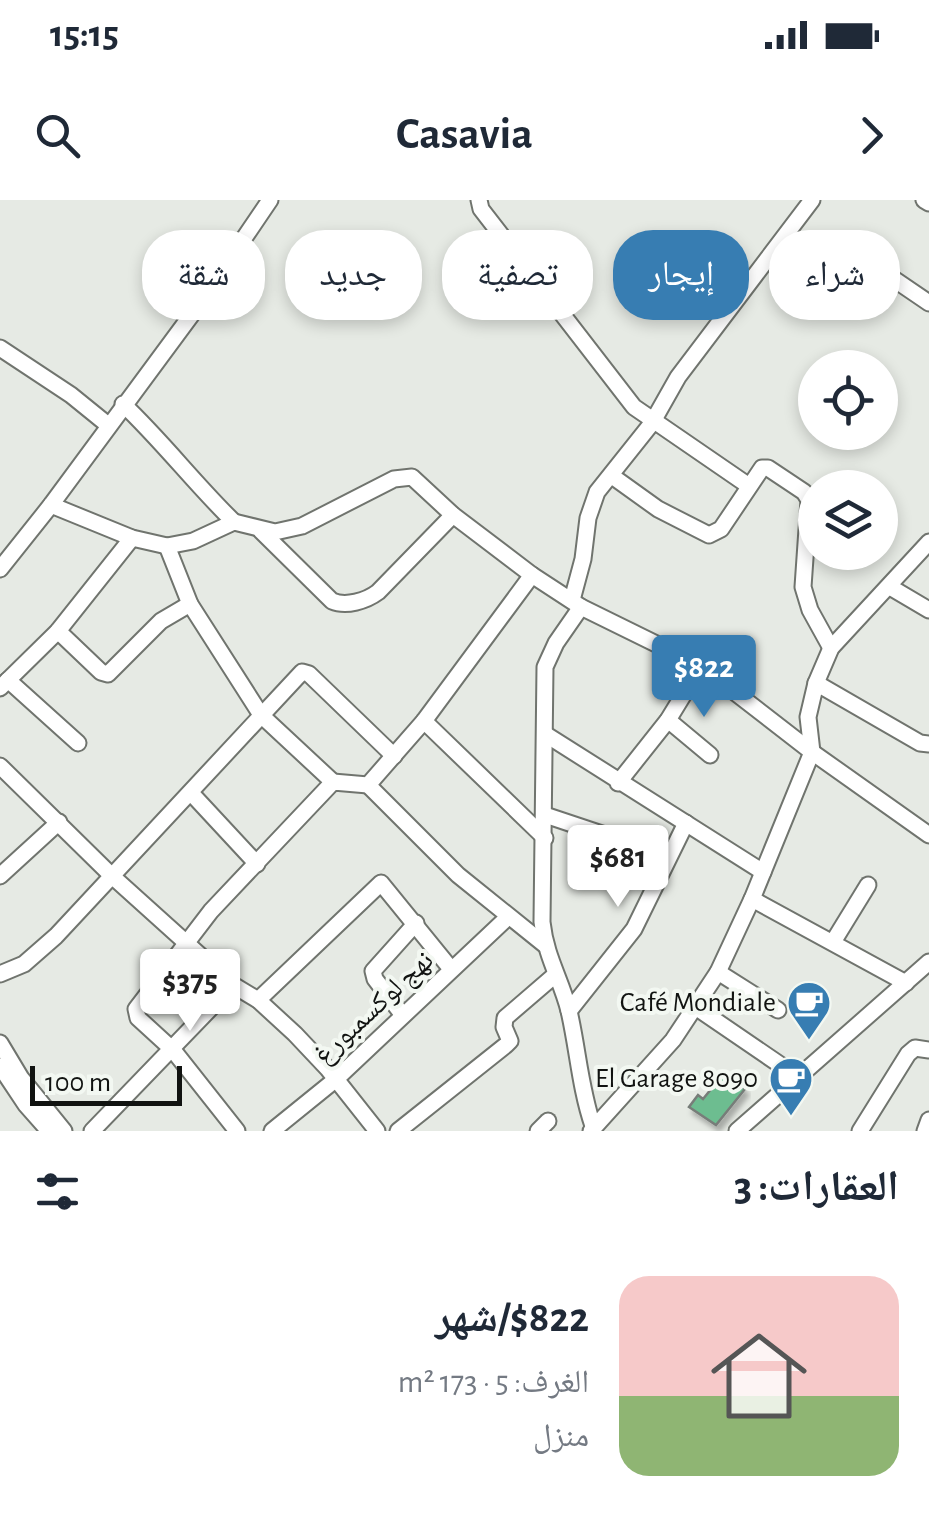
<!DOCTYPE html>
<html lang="ar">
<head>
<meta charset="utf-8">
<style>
	body { margin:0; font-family:"Alegreya Sans","Noto Naskh Arabic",sans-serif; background:#f6f6f7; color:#1f2937; direction:rtl; height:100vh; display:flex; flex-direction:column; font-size:38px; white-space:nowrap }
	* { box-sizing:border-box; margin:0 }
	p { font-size:32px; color:#747a83 }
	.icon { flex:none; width:55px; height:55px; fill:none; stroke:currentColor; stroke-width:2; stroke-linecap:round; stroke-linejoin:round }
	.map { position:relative; height:931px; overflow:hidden; direction:ltr }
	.details { display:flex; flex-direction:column; background:#fff; flex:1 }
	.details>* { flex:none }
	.hud { position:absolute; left:30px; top:30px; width:870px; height:90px; direction:rtl; display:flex; gap:20px }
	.controls { position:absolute; left:798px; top:150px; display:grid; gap:20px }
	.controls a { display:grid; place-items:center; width:100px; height:100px; border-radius:50%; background:#fff; box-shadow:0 5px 15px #0003; font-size:50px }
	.scale { position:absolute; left:30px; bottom:25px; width:152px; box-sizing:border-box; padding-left:10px; border:5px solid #111311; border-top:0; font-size:28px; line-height:35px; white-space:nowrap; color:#111311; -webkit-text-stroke:8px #f3f8f2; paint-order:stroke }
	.price { position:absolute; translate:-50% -85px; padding:0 22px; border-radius:10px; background:#fff; color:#222; font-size:32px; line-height:65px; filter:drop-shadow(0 2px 5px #0008) }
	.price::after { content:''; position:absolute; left:50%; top:60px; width:30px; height:22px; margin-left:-15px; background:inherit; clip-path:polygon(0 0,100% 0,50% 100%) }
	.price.selected { background:#377db2; color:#fff }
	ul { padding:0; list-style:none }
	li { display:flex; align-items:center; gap:30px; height:250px; padding:0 30px }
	li span { display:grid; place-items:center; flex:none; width:280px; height:200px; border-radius:30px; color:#555 }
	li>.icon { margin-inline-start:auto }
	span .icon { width:120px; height:120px; fill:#fffc; stroke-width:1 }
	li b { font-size:42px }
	h2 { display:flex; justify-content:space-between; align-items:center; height:120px; padding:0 30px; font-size:42px }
	.pill { padding:0 35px; border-radius:40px; background:#fff; box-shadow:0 5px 15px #0003; font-size:35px; line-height:90px }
	.pill.selected { background:#377db2; color:#fff }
	.status { display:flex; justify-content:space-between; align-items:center; height:70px; padding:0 50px; background:#fff; direction:ltr }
	.status svg { height:28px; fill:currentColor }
	header { display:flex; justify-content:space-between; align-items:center; height:130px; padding:0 30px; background:#fff; font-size:45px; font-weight:700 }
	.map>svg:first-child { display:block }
	.building { fill:#6dbd90; stroke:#777d79; stroke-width:2.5; filter:url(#shadow) }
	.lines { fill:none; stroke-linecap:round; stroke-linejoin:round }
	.minor-casing { stroke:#70746e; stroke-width:19 }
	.minor { stroke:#fff; stroke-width:15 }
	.labels { text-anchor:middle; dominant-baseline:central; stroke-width:8; stroke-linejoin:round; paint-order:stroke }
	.poi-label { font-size:28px; fill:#111311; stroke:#f3f8f2; text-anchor:end }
	.street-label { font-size:28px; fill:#111311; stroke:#f3f8f2 }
</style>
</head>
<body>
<div class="status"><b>15:15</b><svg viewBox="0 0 49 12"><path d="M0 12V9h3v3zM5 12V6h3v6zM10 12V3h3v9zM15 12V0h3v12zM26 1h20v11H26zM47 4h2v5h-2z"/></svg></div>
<header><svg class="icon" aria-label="forward" viewBox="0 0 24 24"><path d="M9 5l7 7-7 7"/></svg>Casavia<svg class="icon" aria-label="search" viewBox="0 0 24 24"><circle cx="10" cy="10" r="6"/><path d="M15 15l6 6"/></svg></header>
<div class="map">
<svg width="929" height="931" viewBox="0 0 929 931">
	<defs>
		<filter id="shadow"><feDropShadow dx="3.5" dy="6" stdDeviation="2.5" flood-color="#0004"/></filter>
	</defs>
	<rect width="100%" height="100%" fill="#e6eae4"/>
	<!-- building -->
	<path class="building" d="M725,872L745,889L716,925L689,907L698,895L703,899Z"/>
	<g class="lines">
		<defs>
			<g id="minor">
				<path d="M479,0L481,9L634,207L749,286"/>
				<path d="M924,0L929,3"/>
				<path d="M882,71L929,103"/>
				<path d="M0,148L71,195L108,225"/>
				<path d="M123,204C163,242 195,284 234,322"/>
				<path d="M612,276L658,309L709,335L721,329L762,268H768L804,292L809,300L803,387L810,410L831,448"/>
				<path d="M51,305L132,338L167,346L193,341L234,322L275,332L302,326L394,279L412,277L453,315L532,375L581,407L701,466L812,552L929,635"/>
				<path d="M261,331L332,401C346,407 366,401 378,392L453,315"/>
				<path d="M167,346L190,404L261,515L333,582"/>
				<path d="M0,369L51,305L198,106L270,0"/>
				<path d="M890,387L929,410"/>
				<path d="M572,400L583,359L588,318L597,292L652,223L678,177L812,0"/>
				<path d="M581,407L556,443L545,467L542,722C546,758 561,779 569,811C578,850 580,888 593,926"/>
				<path d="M58,431L101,472L108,474L161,421L190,404"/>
				<path d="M8,480L78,543"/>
				<path d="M816,483L920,543L929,544"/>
				<path d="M0,488L58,431L132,338"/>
				<path d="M668,520L710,555"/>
				<path d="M424,521L545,638"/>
				<path d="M545,534L763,672"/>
				<path d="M0,566L112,676L233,785L258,800L295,834L328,869L377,931"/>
				<path d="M618,583L668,520L701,466"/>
				<path d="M368,585L458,675L545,745"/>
				<path d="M192,594L257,664"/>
				<path d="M545,615L623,641L664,664"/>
				<path d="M0,676L59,622"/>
				<path d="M752,699L906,783"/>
				<path d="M833,742L868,685"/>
				<path d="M718,772L778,810"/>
				<path d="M0,774L24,764L56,736L302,472L309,474L394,556"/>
				<path d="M258,800L381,683L451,769"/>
				<path d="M697,808L798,877"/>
				<path d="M569,811L634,729L686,623"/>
				<path d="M402,814L375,779L373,771L416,723"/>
				<path d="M0,843L21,878L64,931"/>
				<path d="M0,866L26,905L49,931"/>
				<path d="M92,931L233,785"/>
				<path d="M237,931L173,850L138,818L136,809L211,711L333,582L368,585L424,521L532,375"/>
				<path d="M272,931L335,880L507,718"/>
				<path d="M398,931L506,845L510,841L504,827L505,818L555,775"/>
				<path d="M538,931L548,921"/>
				<path d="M591,931L673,840L718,772L752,699L812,552L808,517L816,483L831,448L929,342"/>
				<path d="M737,931L929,762"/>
				<path d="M860,931L908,854L915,848L929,850"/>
				<path d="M925,931L929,920"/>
			</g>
		</defs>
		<!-- minor casing -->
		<use href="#minor" class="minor-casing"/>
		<!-- minor -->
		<use href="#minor" class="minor"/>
	</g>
	<!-- icons -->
	<defs>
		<symbol id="cafe-pin" viewBox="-11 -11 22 30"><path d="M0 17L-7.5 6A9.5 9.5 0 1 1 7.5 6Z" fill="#377db2" stroke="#f3f8f2"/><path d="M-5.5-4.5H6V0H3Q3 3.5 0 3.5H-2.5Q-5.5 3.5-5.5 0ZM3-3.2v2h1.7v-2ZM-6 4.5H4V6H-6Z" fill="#fff"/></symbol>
	</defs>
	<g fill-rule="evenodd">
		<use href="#cafe-pin" x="784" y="778" width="50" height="68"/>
		<use href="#cafe-pin" x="766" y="854" width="50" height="68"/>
	</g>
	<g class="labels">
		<!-- poi labels -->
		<g class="poi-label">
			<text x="776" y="803">Café Mondiale</text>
			<text x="758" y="879">El Garage 8090</text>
		</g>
		<!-- street labels -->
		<g class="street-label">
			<text transform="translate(374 808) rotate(-43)">نهج لوكسمبورغ</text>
		</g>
	</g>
</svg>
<div class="controls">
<a><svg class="icon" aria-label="locate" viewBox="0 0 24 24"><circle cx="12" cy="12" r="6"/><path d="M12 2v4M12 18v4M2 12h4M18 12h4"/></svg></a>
<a><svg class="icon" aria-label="layers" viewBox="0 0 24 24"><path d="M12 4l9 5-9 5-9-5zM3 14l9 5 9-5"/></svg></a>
</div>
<div class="scale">100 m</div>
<b class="price selected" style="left:704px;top:520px">$822</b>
<b class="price" style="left:618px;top:710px">$681</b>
<b class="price" style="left:190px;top:834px">$375</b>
<div class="hud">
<a class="pill">شراء</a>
<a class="pill selected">إيجار</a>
<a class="pill">تصفية</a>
<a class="pill">جديد</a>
<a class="pill">شقة</a>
</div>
</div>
<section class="details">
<h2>العقارات: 3<svg class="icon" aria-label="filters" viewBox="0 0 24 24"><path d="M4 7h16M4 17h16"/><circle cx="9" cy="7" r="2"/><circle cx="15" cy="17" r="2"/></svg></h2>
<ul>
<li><span style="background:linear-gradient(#f6c9c9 60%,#8fb573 0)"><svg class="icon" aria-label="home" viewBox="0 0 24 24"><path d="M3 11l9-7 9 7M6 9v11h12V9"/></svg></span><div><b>$822/شهر</b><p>الغرف: 5 · 173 m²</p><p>منزل</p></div></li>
</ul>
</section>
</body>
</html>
